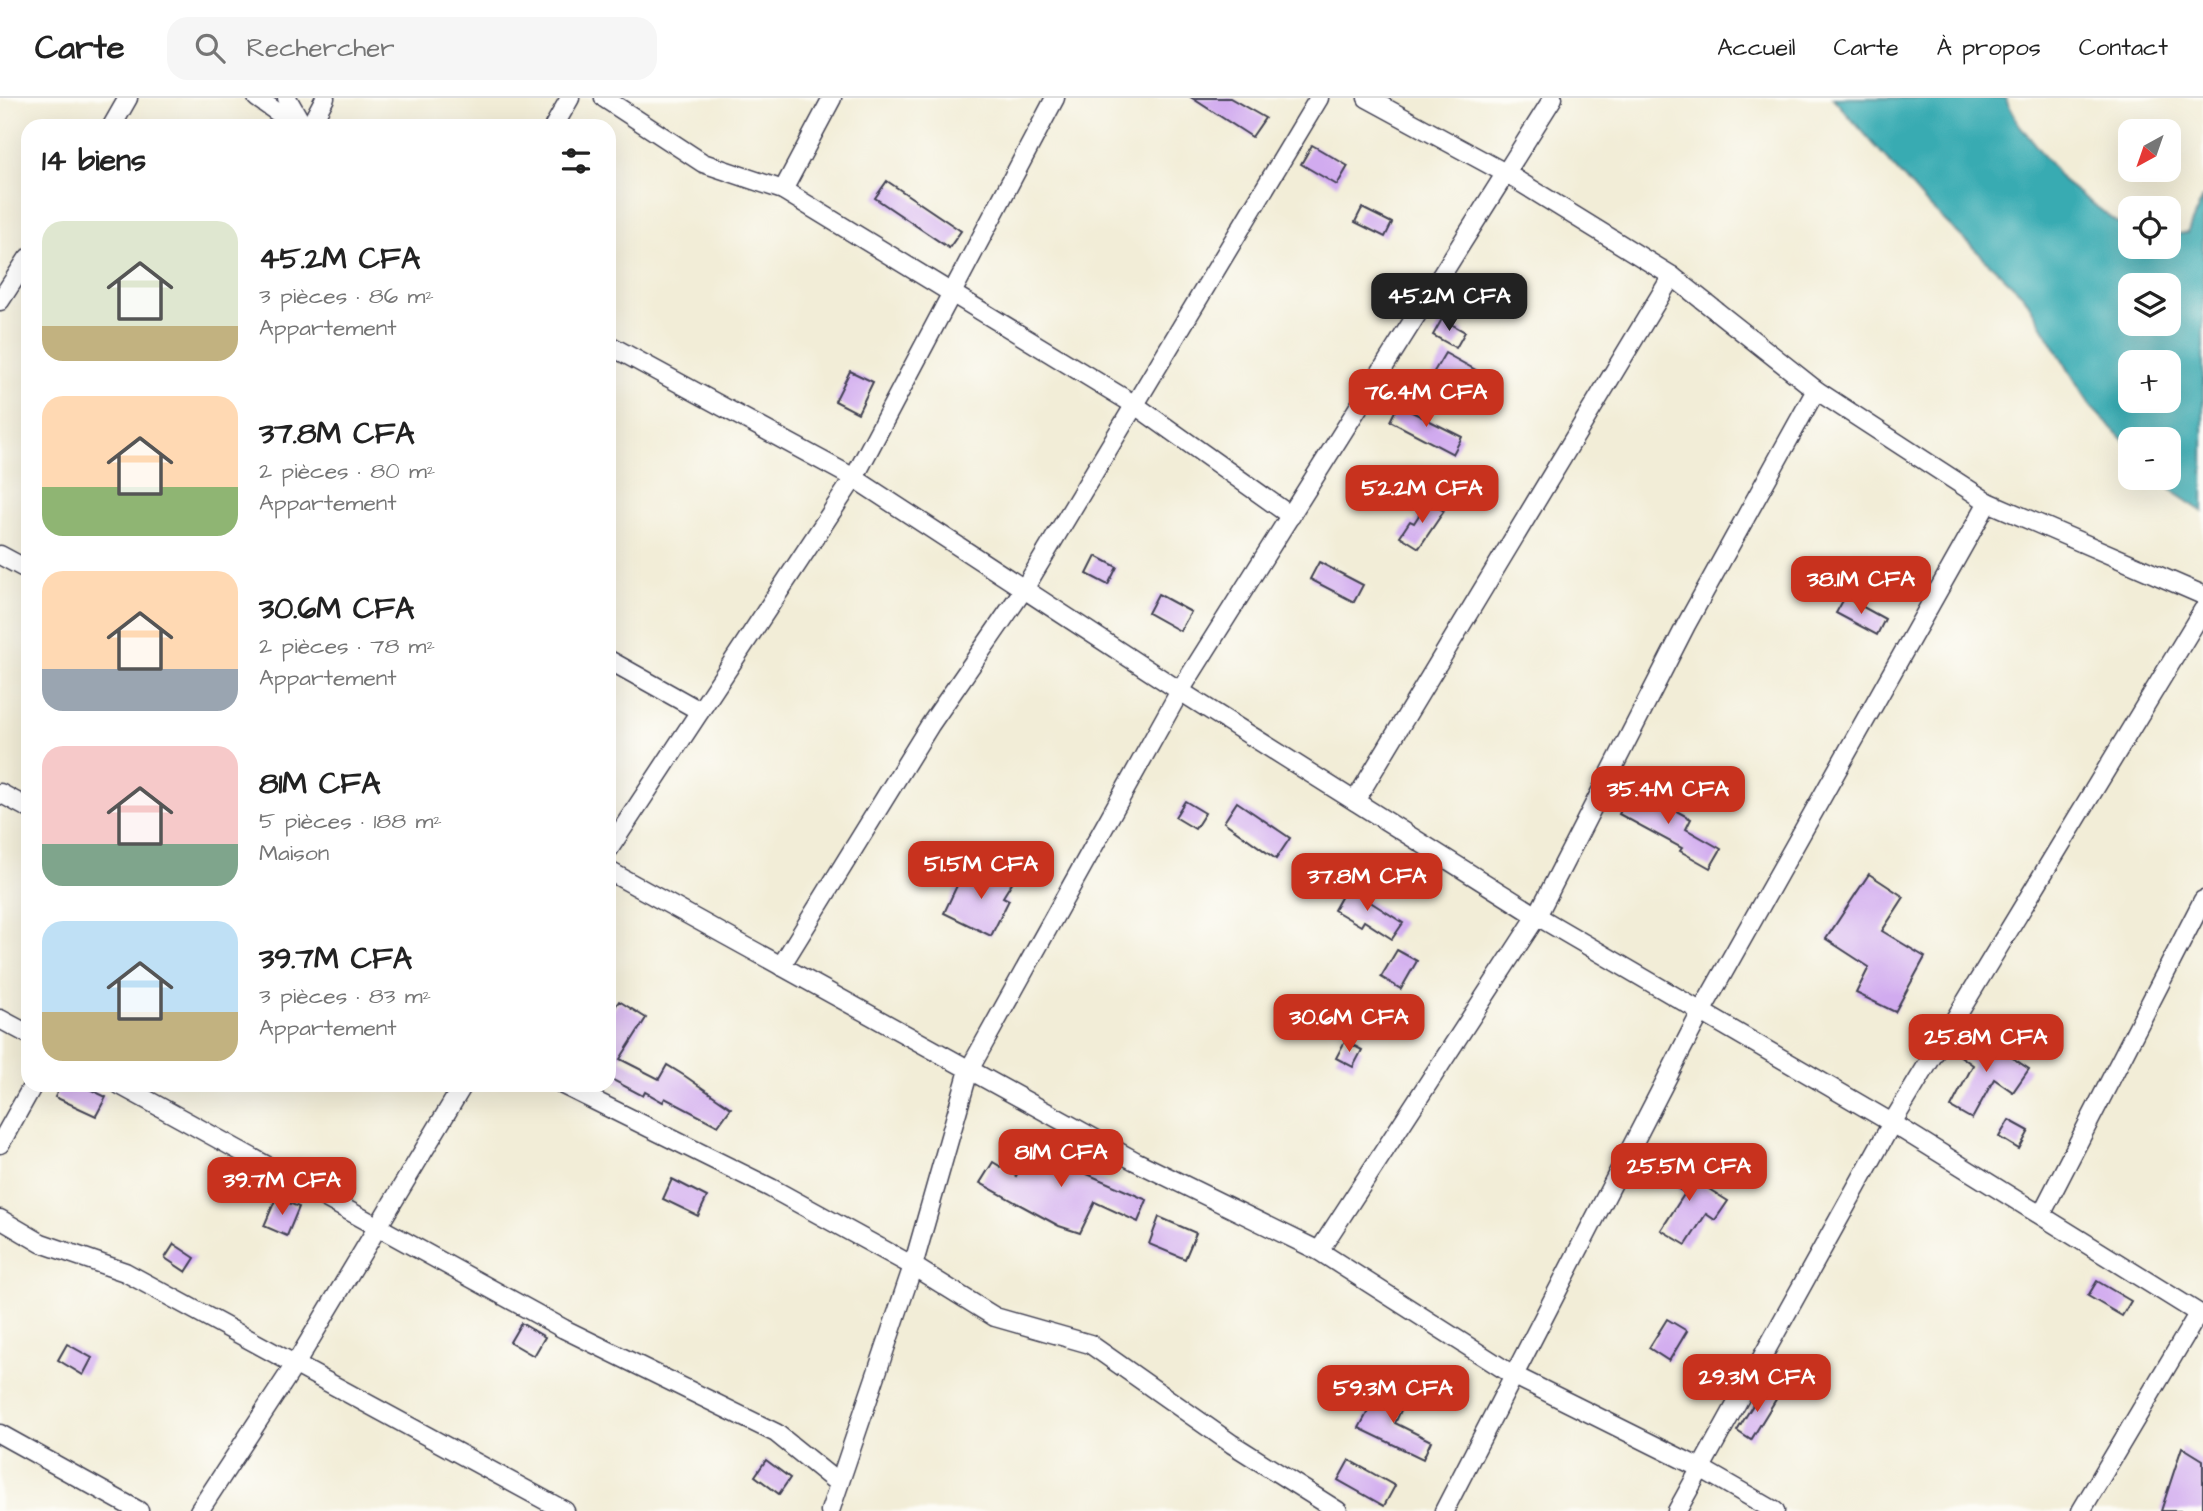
<!DOCTYPE html>
<html lang="fr">
<head>
<meta charset="utf-8">
<style>
	body { margin:0; font-family:"Architects Daughter",sans-serif; background:#f6f6f6; color:#222; height:100vh; display:flex; flex-direction:column; font-size:26px; white-space:nowrap }
	* { box-sizing:border-box; margin:0 }
	p { font-size:23px; color:#767676 }
	.icon { flex:none; width:38px; height:38px; fill:none; stroke:currentColor; stroke-width:2; stroke-linecap:round; stroke-linejoin:round }
	.map { position:relative; flex:1; overflow:hidden }
	.panel { position:absolute; left:21px; top:21px; width:595px; height:973px; display:flex; flex-direction:column; background:#fff; border-radius:21px; box-shadow:0 7px 28px #0002 }
	.panel>* { flex:none }
	.needle { width:46px; rotate:220deg }
	.tools { position:absolute; left:2118px; top:21px; display:grid; gap:14px }
	.tools a { display:grid; place-items:center; width:63px; height:63px; border-radius:14px; background:#fff; box-shadow:0 7px 28px #0002; font-size:35px }
	.price { position:absolute; translate:-50% -60px; padding:0 16px; border-radius:14px; background:#c8321e; color:#fff; font-size:23px; line-height:46px; filter:drop-shadow(0 2px 4px #0008) }
	.price::after { content:''; position:absolute; left:50%; top:42px; width:21px; height:16px; margin-left:-10px; background:inherit; clip-path:polygon(0 0,100% 0,50% 100%) }
	.price.selected { background:#222; color:#fff }
	ul { padding:0; list-style:none }
	li { display:flex; align-items:center; gap:21px; height:175px; padding:0 21px }
	li span { display:grid; place-items:center; flex:none; width:196px; height:140px; border-radius:21px; color:#555 }
	li>.icon { margin-inline-start:auto }
	span .icon { width:84px; height:84px; fill:#fffc; stroke-width:1 }
	li b { font-size:30px }
	h2 { display:flex; justify-content:space-between; align-items:center; height:84px; padding:0 21px; font-size:30px }
	header { display:flex; align-items:center; gap:42px; box-sizing:border-box; height:98px; padding:0 35px; background:#fff; border-bottom:2px solid #e0e0e0 }
	header strong { font-size:33px }
	nav { display:flex; gap:38px; margin-inline-start:auto; font-size:24px }
	.search { width:490px; height:63px; background:#f6f6f6; display:flex; align-items:center; gap:18px; box-sizing:border-box; padding:0 24px; border-radius:21px; color:#767676; font-size:26px }
	.map>svg:first-child { display:block }
	.water { fill:#39abb2; stroke:#2e6676; stroke-width:2; fill-rule:evenodd }
	.building { fill:#d1abef }
	.lines { fill:none; stroke-linecap:round; stroke-linejoin:round }
	.minor-casing { stroke:#414052; stroke-width:21 }
	.minor { stroke:#fff; stroke-width:18 }
</style>
</head>
<body>
<header>
<strong>Carte</strong>
<div class="search"><svg class="icon" aria-label="search" viewBox="0 0 24 24"><circle cx="10" cy="10" r="6"/><path d="M15 15l6 6"/></svg>Rechercher</div>
<nav><a>Accueil</a><a>Carte</a><a>À propos</a><a>Contact</a></nav>
</header>
<div class="map">
<svg width="2203" height="1413" viewBox="0 0 2203 1413">
	<rect width="100%" height="100%" fill="#fdfcf7"/>
	<filter id="ink" filterUnits="userSpaceOnUse"><feTurbulence type="fractalNoise" baseFrequency=".0143" numOctaves="2"/><feDisplacementMap in="SourceGraphic" scale="14" xChannelSelector="R" yChannelSelector="G"/><feConvolveMatrix kernelMatrix="1 2 1 2 8 2 1 2 1" color-interpolation-filters="sRGB"/></filter>
	<filter id="wash" filterUnits="userSpaceOnUse"><feTurbulence type="fractalNoise" baseFrequency=".00686" numOctaves="4" result="noise"/><feDisplacementMap in="SourceGraphic" scale="28" xChannelSelector="R" yChannelSelector="G"/><feGaussianBlur stdDeviation="1.57" result="paint"/><feColorMatrix in="noise" values="0 0 0 0 0 0 0 0 0 0 0 0 0 0 0 0 0 1.4 0 .05"/><feComposite in="paint" operator="in"/></filter>
	<g filter="url(#wash)">
		<rect width="100%" height="100%" fill="#f2edd7"/>
		<!-- water -->
		<path class="water" d="M1833,0H2005L2019,26L2065,85L2130,134V149H2168V137L2187,135L2203,99V414L2176,396L2160,380H2168V341H2130V349L2091,309L2024,198L1924,103ZM2130,187H2168V226H2130ZM2130,264H2168V303H2130Z"/>
		<g id="blocks">
			<!-- building -->
			<g class="building">
				<path d="M1192,0H1230L1265,20L1252,39Z"/>
				<path d="M1312,47L1348,68L1337,87L1301,66Z"/>
				<path d="M887,83L961,133L949,150L875,100Z"/>
				<path d="M1362,110L1392,125L1385,139L1355,124Z"/>
				<path d="M1442,221L1465,234L1456,250L1433,237Z"/>
				<path d="M1445,255L1490,280L1475,307L1429,282Z"/>
				<path d="M850,273L873,284L858,315L835,303Z"/>
				<path d="M1398,307L1462,339L1453,356L1390,323Z"/>
				<path d="M1428,403L1444,413L1419,450L1400,438L1410,423L1414,425Z"/>
				<path d="M1096,458L1117,469L1108,487L1087,476Z"/>
				<path d="M1319,464L1363,487L1354,504L1310,481Z"/>
				<path d="M1158,496L1191,514L1180,533L1148,515Z"/>
				<path d="M1845,499L1885,521L1877,537L1836,515Z"/>
				<path d="M1633,689L1691,721L1686,731L1721,751L1710,770L1680,753L1682,750L1619,716Z"/>
				<path d="M1185,703L1205,715L1195,731L1175,719Z"/>
				<path d="M1237,704L1290,740L1276,761L1224,724Z"/>
				<path d="M996,766L1016,778L1003,799L1009,802L991,838L944,815L961,779L982,789Z"/>
				<path d="M1869,776L1904,799L1882,833L1925,859L1895,914L1856,895L1869,869L1826,841Z"/>
				<path d="M1347,789L1403,825L1392,841L1364,823L1361,828L1334,812Z"/>
				<path d="M1397,852L1417,863L1401,891L1381,879Z"/>
				<path d="M619,903L646,920L620,961L659,981L667,967L685,978L731,1010L718,1028L665,1000L663,1004L645,994L643,998L609,980V918Z"/>
				<path d="M1974,934L2029,971L2013,994L1994,981L1972,1021L1951,1009L1973,967L1959,957Z"/>
				<path d="M1345,943L1362,952L1353,969L1336,960Z"/>
				<path d="M61,987H81L106,999L96,1018L55,999Z"/>
				<path d="M2009,1022L2029,1033L2019,1051L1999,1039Z"/>
				<path d="M1034,1045L1069,1062L1071,1057L1091,1068L1087,1076L1147,1102L1138,1124L1095,1104L1080,1135L1059,1128L980,1085L993,1064L1016,1078Z"/>
				<path d="M1673,1059L1692,1071L1688,1078L1728,1103L1715,1122L1706,1116L1686,1147L1661,1132L1685,1095L1660,1080Z"/>
				<path d="M672,1081L707,1099L698,1118L663,1101Z"/>
				<path d="M276,1100L299,1109L287,1138L264,1128Z"/>
				<path d="M1159,1119L1196,1135L1185,1161L1149,1146Z"/>
				<path d="M174,1146L195,1160L186,1174L165,1160Z"/>
				<path d="M2097,1183L2131,1203L2122,1218L2088,1198Z"/>
				<path d="M1667,1221L1687,1233L1669,1263L1649,1250Z"/>
				<path d="M521,1225L545,1239L534,1258L510,1244Z"/>
				<path d="M67,1246L92,1260L83,1277L58,1262Z"/>
				<path d="M1764,1289L1778,1298L1751,1342L1737,1333Z"/>
				<path d="M1380,1291L1405,1304L1395,1325L1431,1343L1423,1361L1359,1330Z"/>
				<path d="M2182,1349L2203,1362V1413H2161Z"/>
				<path d="M766,1362L790,1380L779,1396L755,1378Z"/>
				<path d="M1349,1362L1395,1388L1384,1408L1338,1382Z"/>
			</g>
		</g>
	</g>
	<g filter="url(#ink)">
		<use href="#blocks" fill-opacity="0" stroke="#414052" stroke-width="2"/>
		<g class="lines">
			<defs>
				<g id="minor">
					<path d="M257,0L297,28"/>
					<path d="M287,0L303,28"/>
					<path d="M604,0L703,65L783,92L1135,307L1291,418"/>
					<path d="M1367,0L1507,76L1672,178L1816,292L1988,404L2203,497"/>
					<path d="M112,28L128,0"/>
					<path d="M310,28L325,0"/>
					<path d="M554,28L570,0"/>
					<path d="M783,92L832,0"/>
					<path d="M0,203L28,160"/>
					<path d="M609,247L854,380L1180,593L1537,818L1892,1025L2203,1218"/>
					<path d="M0,457L28,472"/>
					<path d="M609,562L700,613"/>
					<path d="M0,695L28,710"/>
					<path d="M1355,703L1672,178"/>
					<path d="M609,751L854,380L1055,0"/>
					<path d="M609,773L1135,1063L1319,1153L1513,1277L1702,1371L1775,1413"/>
					<path d="M781,868L930,627L1024,491L1319,0"/>
					<path d="M0,921L28,936"/>
					<path d="M120,987L564,1231L776,1335L839,1386"/>
					<path d="M563,987L771,1090L913,1168L995,1219L1090,1246L1232,1346L1338,1413"/>
					<path d="M0,1046L33,987"/>
					<path d="M2041,1117L2203,802"/>
					<path d="M0,1121L41,1145L125,1174L565,1413"/>
					<path d="M1319,1153L1537,818L1686,527L1816,292"/>
					<path d="M0,1336L139,1413"/>
					<path d="M199,1413L296,1265L463,987"/>
					<path d="M830,1413L913,1168L969,972L1180,593L1553,0"/>
					<path d="M1444,1413L1701,914L1988,404"/>
					<path d="M1677,1413L1892,1025L2203,512"/>
					<path d="M2081,1413L2198,1216"/>
				</g>
			</defs>
			<!-- minor casing -->
			<use href="#minor" class="minor-casing"/>
			<!-- minor -->
			<use href="#minor" class="minor"/>
		</g>
	</g>
</svg>
<div class="tools">
<a><svg class="needle" viewBox="-14 -14 28 28"><path d="M0-13l5 13h-10z" fill="#e53935"/><path d="M0 13l5-13h-10z" fill="#767676"/></svg></a>
<a><svg class="icon" aria-label="locate" viewBox="0 0 24 24"><circle cx="12" cy="12" r="6"/><path d="M12 2v4M12 18v4M2 12h4M18 12h4"/></svg></a>
<a><svg class="icon" aria-label="layers" viewBox="0 0 24 24"><path d="M12 4l9 5-9 5-9-5zM3 14l9 5 9-5"/></svg></a>
<a>+</a>
<a>−</a>
</div>
<b class="price selected" style="left:1449px;top:235px">45.2M CFA</b>
<b class="price" style="left:1426px;top:331px">76.4M CFA</b>
<b class="price" style="left:1422px;top:427px">52.2M CFA</b>
<b class="price" style="left:1861px;top:518px">38.1M CFA</b>
<b class="price" style="left:1668px;top:728px">35.4M CFA</b>
<b class="price" style="left:981px;top:803px">51.5M CFA</b>
<b class="price" style="left:1367px;top:815px">37.8M CFA</b>
<b class="price" style="left:1349px;top:956px">30.6M CFA</b>
<b class="price" style="left:1986px;top:976px">25.8M CFA</b>
<b class="price" style="left:1061px;top:1091px">81M CFA</b>
<b class="price" style="left:1689px;top:1105px">25.5M CFA</b>
<b class="price" style="left:282px;top:1119px">39.7M CFA</b>
<b class="price" style="left:1757px;top:1316px">29.3M CFA</b>
<b class="price" style="left:1393px;top:1327px">59.3M CFA</b>
<section class="panel">
<h2>14 biens<svg class="icon" aria-label="filters" viewBox="0 0 24 24"><path d="M4 7h16M4 17h16"/><circle cx="9" cy="7" r="2"/><circle cx="15" cy="17" r="2"/></svg></h2>
<ul>
<li><span style="background:linear-gradient(#dfe7d0 75%,#c2b280 0)"><svg class="icon" aria-label="home" viewBox="0 0 24 24"><path d="M3 11l9-7 9 7M6 9v11h12V9"/></svg></span><div><b>45.2M CFA</b><p>3 pièces · 86 m²</p><p>Appartement</p></div></li>
<li><span style="background:linear-gradient(#ffd9b3 65%,#8fb573 0)"><svg class="icon" aria-label="home" viewBox="0 0 24 24"><path d="M3 11l9-7 9 7M6 9v11h12V9"/></svg></span><div><b>37.8M CFA</b><p>2 pièces · 80 m²</p><p>Appartement</p></div></li>
<li><span style="background:linear-gradient(#ffd9b3 70%,#9aa5b1 0)"><svg class="icon" aria-label="home" viewBox="0 0 24 24"><path d="M3 11l9-7 9 7M6 9v11h12V9"/></svg></span><div><b>30.6M CFA</b><p>2 pièces · 78 m²</p><p>Appartement</p></div></li>
<li><span style="background:linear-gradient(#f6c9c9 70%,#7fa58c 0)"><svg class="icon" aria-label="home" viewBox="0 0 24 24"><path d="M3 11l9-7 9 7M6 9v11h12V9"/></svg></span><div><b>81M CFA</b><p>5 pièces · 188 m²</p><p>Maison</p></div></li>
<li><span style="background:linear-gradient(#bfe0f5 65%,#c2b280 0)"><svg class="icon" aria-label="home" viewBox="0 0 24 24"><path d="M3 11l9-7 9 7M6 9v11h12V9"/></svg></span><div><b>39.7M CFA</b><p>3 pièces · 83 m²</p><p>Appartement</p></div></li>
</ul>
</section>
</div>
</body>
</html>
